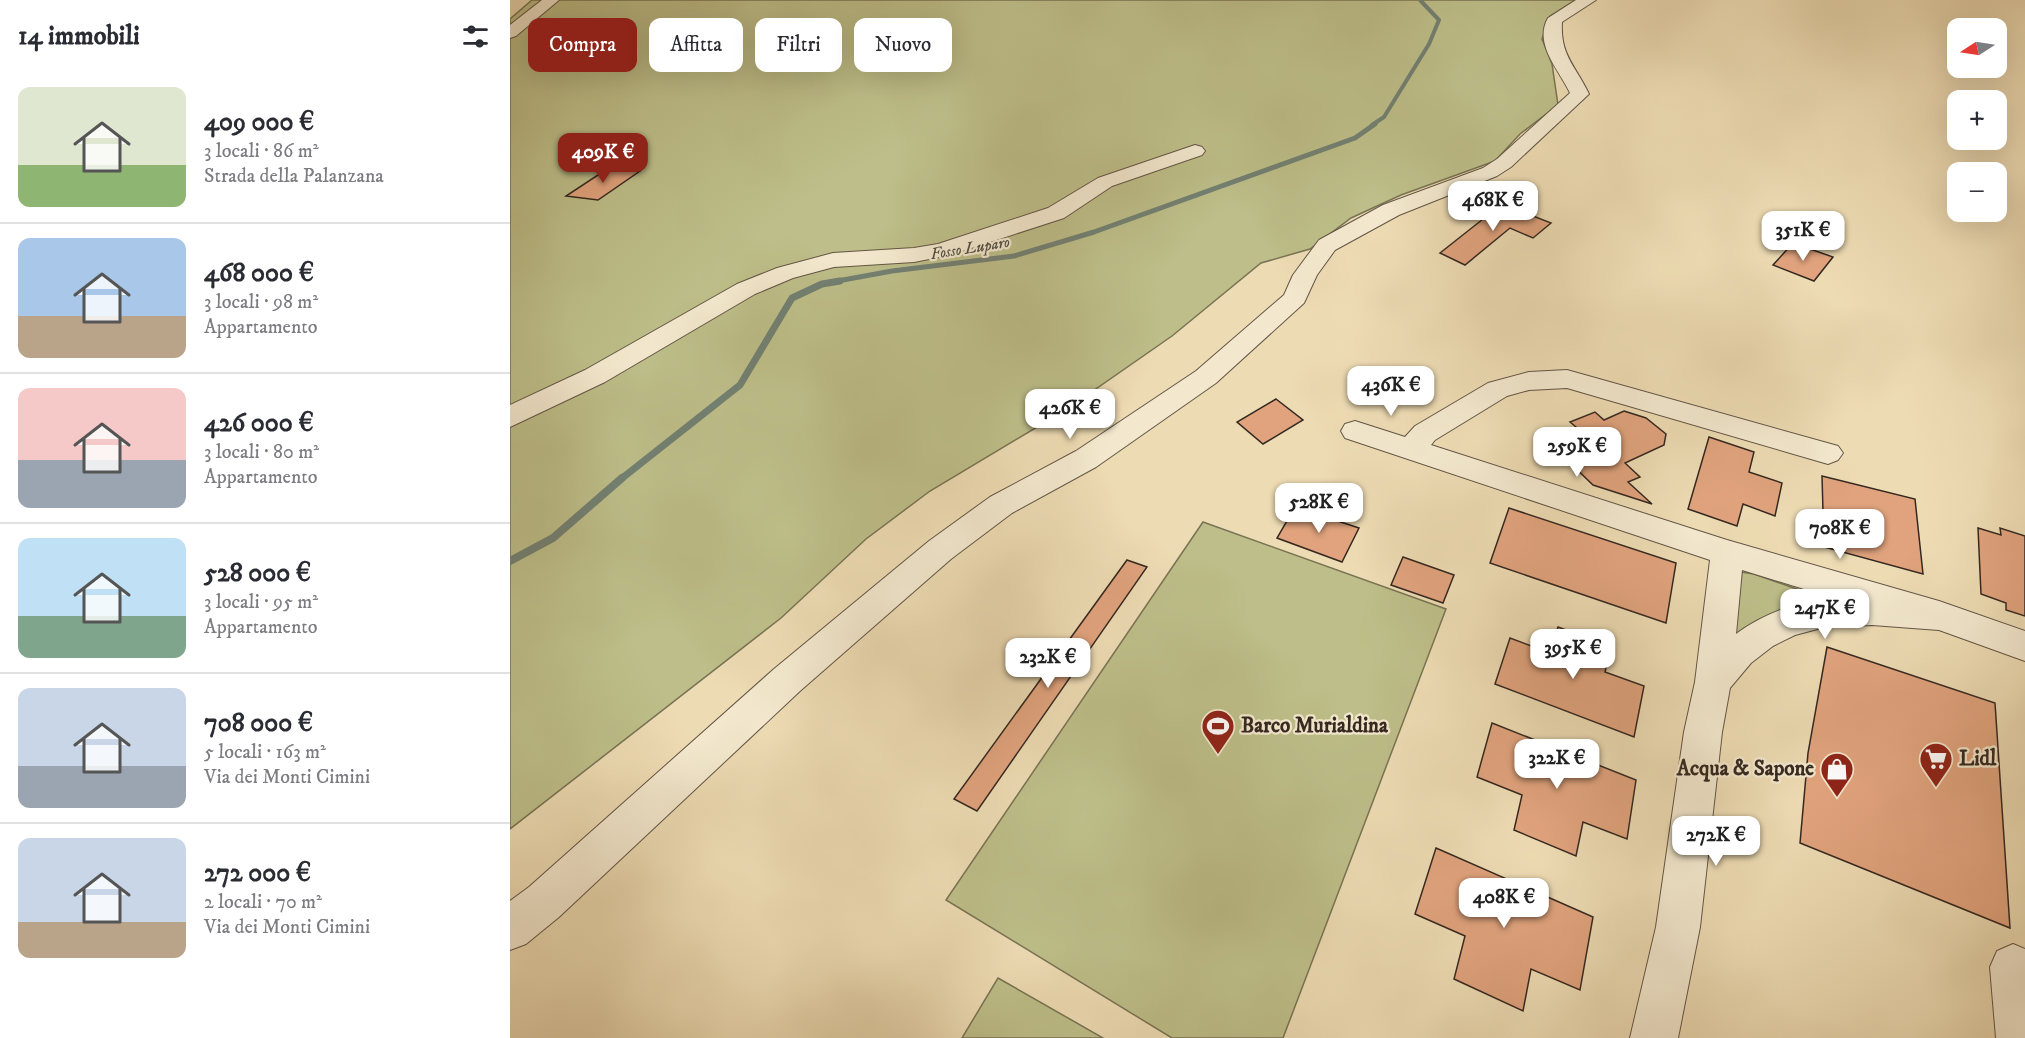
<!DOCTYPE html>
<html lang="it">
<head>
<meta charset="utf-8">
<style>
	body { margin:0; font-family:"IM FELL DW Pica",serif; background:#f7f7f7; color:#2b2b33; height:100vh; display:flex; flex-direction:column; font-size:22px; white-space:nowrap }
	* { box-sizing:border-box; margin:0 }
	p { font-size:20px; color:#7c7c81 }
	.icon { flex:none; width:33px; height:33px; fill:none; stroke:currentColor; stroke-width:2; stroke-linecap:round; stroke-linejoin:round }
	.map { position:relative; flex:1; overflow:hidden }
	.sheet { display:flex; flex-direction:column; background:#fff; width:510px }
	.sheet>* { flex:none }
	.hud { position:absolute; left:18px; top:18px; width:570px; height:54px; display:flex; gap:12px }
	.needle { width:39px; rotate:258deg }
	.tools { position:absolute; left:1437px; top:18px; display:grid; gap:12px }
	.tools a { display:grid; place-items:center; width:60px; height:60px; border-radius:12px; background:#fff; box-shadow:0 6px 24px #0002; font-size:30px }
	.price { position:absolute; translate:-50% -51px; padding:0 14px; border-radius:12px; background:#fff; color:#222; font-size:20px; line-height:39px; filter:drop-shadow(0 2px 3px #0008) }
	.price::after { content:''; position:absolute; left:50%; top:36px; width:18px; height:14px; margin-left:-9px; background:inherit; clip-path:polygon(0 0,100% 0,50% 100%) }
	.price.active { background:#8f2418; color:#fff }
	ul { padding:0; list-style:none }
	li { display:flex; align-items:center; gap:18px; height:150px; padding:0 18px }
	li+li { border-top:2px solid #e1e1e2 }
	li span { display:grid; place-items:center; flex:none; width:168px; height:120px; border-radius:12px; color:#555 }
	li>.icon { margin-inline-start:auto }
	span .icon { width:72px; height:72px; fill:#fffc; stroke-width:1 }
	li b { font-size:26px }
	h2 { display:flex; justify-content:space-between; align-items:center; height:72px; padding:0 18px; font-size:26px }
	.pill { padding:0 21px; border-radius:12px; background:#fff; box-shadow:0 6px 24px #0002; font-size:21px; line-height:54px }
	.pill.active { background:#8f2418; color:#fff }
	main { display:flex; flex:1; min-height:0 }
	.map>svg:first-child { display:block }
	.green { fill:#bdbe89; stroke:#797354; stroke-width:1.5 }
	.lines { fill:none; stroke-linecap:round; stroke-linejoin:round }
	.stream-far3 { stroke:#728072; stroke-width:4 }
	.stream-far2 { stroke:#728072; stroke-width:5 }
	.stream-far1 { stroke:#728072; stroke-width:7 }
	.stream { stroke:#728072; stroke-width:8 }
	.building { fill:#e0a37d; stroke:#352820; stroke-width:1.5 }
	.minor-casing { stroke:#635545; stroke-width:2 }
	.minor { fill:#f3e8ce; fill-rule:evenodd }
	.labels { text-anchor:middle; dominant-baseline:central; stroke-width:4.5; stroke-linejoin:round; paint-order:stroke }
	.far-water-label { font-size:16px; font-style:italic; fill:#4e4d42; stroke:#f3e8ce }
	.near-poi-label { font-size:21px; font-weight:bold; fill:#352820; stroke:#f3e8ce; text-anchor:start }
</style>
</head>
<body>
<main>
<section class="sheet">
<h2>14 immobili<svg class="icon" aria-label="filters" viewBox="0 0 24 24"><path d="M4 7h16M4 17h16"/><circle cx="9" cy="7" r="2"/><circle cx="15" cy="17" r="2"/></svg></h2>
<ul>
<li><span style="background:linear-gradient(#dfe7d0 65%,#8fb573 0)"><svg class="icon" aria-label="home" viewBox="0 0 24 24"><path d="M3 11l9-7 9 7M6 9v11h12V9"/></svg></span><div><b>409 000 €</b><p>3 locali · 86 m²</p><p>Strada della Palanzana</p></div></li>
<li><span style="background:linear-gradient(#a9c7e8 65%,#b9a48a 0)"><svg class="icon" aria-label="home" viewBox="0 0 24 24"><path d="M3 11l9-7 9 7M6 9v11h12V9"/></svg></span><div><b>468 000 €</b><p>3 locali · 98 m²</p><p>Appartamento</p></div></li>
<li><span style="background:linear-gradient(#f6c9c9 60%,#9aa5b1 0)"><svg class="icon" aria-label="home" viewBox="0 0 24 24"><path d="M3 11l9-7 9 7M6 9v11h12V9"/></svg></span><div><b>426 000 €</b><p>3 locali · 80 m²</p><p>Appartamento</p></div></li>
<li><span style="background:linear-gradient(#bfe0f5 65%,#7fa58c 0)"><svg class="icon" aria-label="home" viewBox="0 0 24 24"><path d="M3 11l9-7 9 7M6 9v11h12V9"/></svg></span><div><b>528 000 €</b><p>3 locali · 95 m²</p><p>Appartamento</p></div></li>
<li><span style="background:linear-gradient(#c9d6e8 65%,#9aa5b1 0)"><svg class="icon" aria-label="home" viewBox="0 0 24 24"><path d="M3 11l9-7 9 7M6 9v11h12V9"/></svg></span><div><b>708 000 €</b><p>5 locali · 163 m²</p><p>Via dei Monti Cimini</p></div></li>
<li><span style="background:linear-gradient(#c9d6e8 70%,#b9a48a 0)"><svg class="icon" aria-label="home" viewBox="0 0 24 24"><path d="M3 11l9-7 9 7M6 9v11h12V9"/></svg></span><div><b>272 000 €</b><p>2 locali · 70 m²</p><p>Via dei Monti Cimini</p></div></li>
</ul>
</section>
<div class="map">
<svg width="1515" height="1038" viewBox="0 0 1515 1038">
	<rect width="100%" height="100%" fill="#eddbb3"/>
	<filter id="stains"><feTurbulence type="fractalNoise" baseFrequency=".00333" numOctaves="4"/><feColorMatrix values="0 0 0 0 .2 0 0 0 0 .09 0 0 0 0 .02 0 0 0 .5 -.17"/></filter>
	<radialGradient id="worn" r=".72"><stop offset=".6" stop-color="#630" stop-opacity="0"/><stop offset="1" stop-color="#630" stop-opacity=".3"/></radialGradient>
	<!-- green -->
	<g class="green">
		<path d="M22,0H1066L1040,16L1032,39L1042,64L1048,105L1010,134L985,161L891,195L841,218L800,249L751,263L662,336L554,411L420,491L356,539L271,618L0,829V19Z"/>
		<path d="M693,522L936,609L773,1038H662L436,900Z"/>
		<path d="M1231,572L1244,574L1327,603C1281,607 1251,610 1215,643Z"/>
		<path d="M488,978L593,1038H452Z"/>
	</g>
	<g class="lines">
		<!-- stream-far3 -->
		<path class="stream-far3" d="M862,125L874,117L919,44L929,20L910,0"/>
		<!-- stream-far2 -->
		<path class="stream-far2" d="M322,282L382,271L504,256L584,232L845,138L865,124"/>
		<!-- stream-far1 -->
		<path class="stream-far1" d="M111,479L230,385L282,298L312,284L330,281"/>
		<!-- stream -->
		<path class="stream" d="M0,561L43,538L112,478"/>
	</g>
	<!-- building -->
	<g class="building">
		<path d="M100,167L130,171L88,200L56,196Z"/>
		<path d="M992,204L1041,223L1023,238L1000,228L955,265L930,253Z"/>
		<path d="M1283,243L1323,257L1304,281L1263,265Z"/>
		<path d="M766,399L793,420L753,444L727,422Z"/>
		<path d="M1114,411L1136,418L1156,434L1154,445L1115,463L1130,477L1118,482L1142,504L1083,485L1051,454L1061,450L1046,436L1066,427L1060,422L1085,412L1094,420Z"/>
		<path d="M1199,437L1244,452L1239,472L1272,483L1265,516L1233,504L1227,526L1178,509Z"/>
		<path d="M1312,476L1405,499L1413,574L1314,547Z"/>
		<path d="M785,507L849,528L832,562L767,538Z"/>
		<path d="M999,508L1166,563L1156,623L980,563Z"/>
		<path d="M1468,528L1491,535L1490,528L1515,536V616L1496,610V603L1471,594Z"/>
		<path d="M893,557L944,575L933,603L881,585Z"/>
		<path d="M617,560L637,567L467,811L444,799Z"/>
		<path d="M1048,627L1101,647L1095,672L1134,686L1124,737L985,684L1000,638L1040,653Z"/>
		<path d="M1317,647L1485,703L1500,928L1290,843L1298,753Z"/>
		<path d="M982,723L1126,780L1117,839L1073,822L1066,856L1004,830L1012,795L967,777Z"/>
		<path d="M926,848L1083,917L1070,990L1021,969L1013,1011L944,979L955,936L905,914Z"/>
	</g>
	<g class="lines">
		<defs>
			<g id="minor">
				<path d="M32,0H49L6,36L0,38V25Z"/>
				<path d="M1066,0H1086L1052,22C1050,56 1066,66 1079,94L1001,167L987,176L889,215L825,250L807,275L794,303L706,383L586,467L502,513L441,559L290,691L49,917L16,944L0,950V901L19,887L264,669L419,541L480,497L566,451L686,371L774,295L783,275L809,240L873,205L973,168L987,159L1060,93C1050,71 1023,44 1038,18Z"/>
				<path d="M685,145L692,147L695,151L692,155L602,186L554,218L440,255L404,262L324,267L283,278L245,294L95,382L0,427V405L75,370L227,284L267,268L323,253L404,248L428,244L538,208L588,178Z"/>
				<path d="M1057,370L1328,446L1333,453L1328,460L1318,464L1057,388L1019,390L997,396L925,440L921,445L1217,540L1429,601L1515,631V661L1429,630L1362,625L1315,627L1285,635L1263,646L1241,663L1220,688L1212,732L1190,927L1168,1038H1120L1146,927L1174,732L1185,682L1200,560L835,438L831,431L835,424L845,421L895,437L905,426L978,383L1019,372ZM1232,570L1323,598C1289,600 1253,614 1226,634Z"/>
				<path d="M1503,944L1515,949V1038H1486L1480,967L1487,951Z"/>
			</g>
		</defs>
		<!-- minor casing -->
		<use href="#minor" class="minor-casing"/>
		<!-- minor -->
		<use href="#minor" class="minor"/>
	</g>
	<!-- icons -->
	<defs>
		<symbol id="stadium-pin" viewBox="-11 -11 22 30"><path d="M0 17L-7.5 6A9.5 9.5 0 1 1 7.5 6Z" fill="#8f2418" stroke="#f3e8ce"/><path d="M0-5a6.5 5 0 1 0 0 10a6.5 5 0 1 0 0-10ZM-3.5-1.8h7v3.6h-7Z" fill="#fff"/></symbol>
		<symbol id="supermarket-pin" viewBox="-11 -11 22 30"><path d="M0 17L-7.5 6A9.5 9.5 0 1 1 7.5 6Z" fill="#8f2418" stroke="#f3e8ce"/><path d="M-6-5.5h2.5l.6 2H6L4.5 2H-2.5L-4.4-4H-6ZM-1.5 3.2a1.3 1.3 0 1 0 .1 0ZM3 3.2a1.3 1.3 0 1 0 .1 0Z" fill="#fff"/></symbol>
		<symbol id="shop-pin" viewBox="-11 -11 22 30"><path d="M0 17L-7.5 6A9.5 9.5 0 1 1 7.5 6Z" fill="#8f2418" stroke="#f3e8ce"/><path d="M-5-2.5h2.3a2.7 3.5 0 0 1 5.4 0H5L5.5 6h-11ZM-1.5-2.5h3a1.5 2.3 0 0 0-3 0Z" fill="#fff"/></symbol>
	</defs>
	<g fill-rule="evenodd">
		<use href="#stadium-pin" x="689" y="707" width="38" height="52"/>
		<use href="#supermarket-pin" x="1407" y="740" width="38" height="52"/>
		<use href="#shop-pin" x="1308" y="750" width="38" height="52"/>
	</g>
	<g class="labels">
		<!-- far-water labels -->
		<g class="far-water-label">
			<text transform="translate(460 248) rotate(-9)">Fosso Luparo</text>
		</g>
		<!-- near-poi labels -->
		<g class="near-poi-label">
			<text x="731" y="726">Barco Murialdina</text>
			<text x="1449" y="759">Lidl</text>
			<text x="1304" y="769" text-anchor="end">Acqua &amp; Sapone</text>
		</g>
	</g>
	<rect width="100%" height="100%" filter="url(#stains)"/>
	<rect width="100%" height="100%" fill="url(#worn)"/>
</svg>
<div class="tools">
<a><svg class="needle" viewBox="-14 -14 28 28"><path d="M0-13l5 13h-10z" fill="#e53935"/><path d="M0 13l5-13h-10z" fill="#7c7c81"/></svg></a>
<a>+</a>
<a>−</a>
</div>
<b class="price active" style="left:93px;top:184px">409K €</b>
<b class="price" style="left:983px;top:232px">468K €</b>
<b class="price" style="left:1293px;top:262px">351K €</b>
<b class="price" style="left:881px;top:417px">436K €</b>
<b class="price" style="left:560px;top:440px">426K €</b>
<b class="price" style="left:1067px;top:478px">259K €</b>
<b class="price" style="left:809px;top:534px">528K €</b>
<b class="price" style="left:1330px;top:560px">708K €</b>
<b class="price" style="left:1315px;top:640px">247K €</b>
<b class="price" style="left:1063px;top:680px">395K €</b>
<b class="price" style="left:538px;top:689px">232K €</b>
<b class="price" style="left:1047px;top:790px">322K €</b>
<b class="price" style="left:1206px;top:867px">272K €</b>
<b class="price" style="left:994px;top:929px">408K €</b>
<div class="hud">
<a class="pill active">Compra</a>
<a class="pill">Affitta</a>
<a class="pill">Filtri</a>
<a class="pill">Nuovo</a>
</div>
</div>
</main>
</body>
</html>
